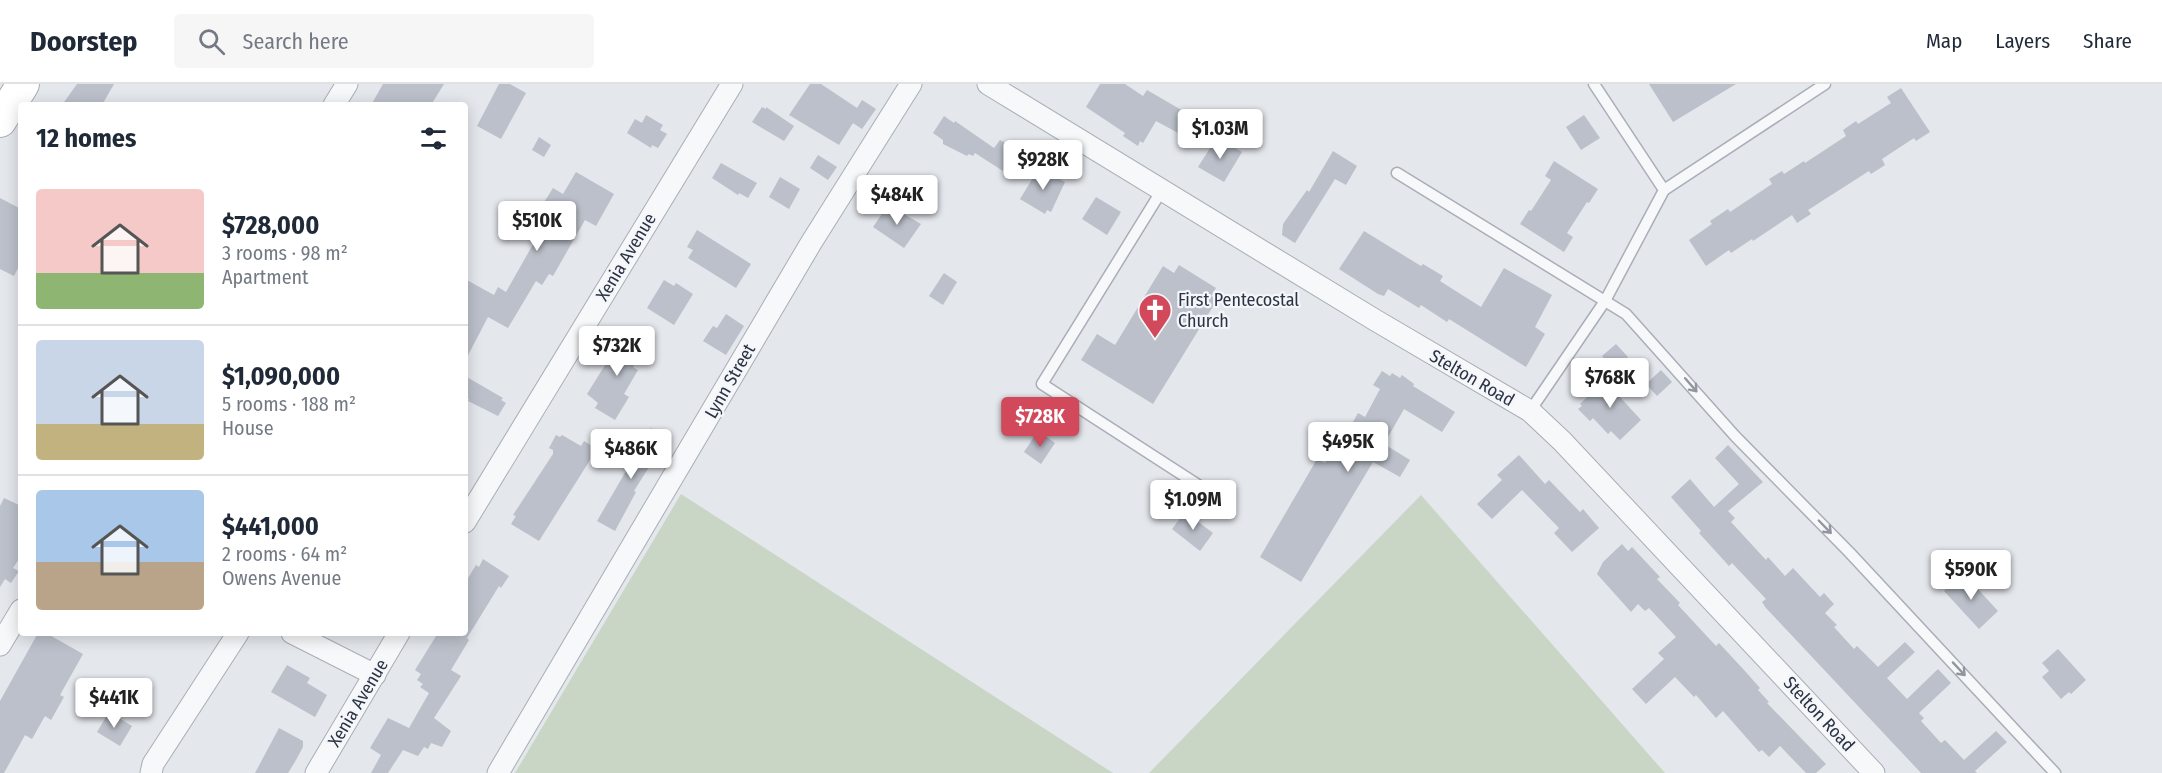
<!DOCTYPE html>
<html lang="en">
<head>
<meta charset="utf-8">
<style>
	body { margin:0; font-family:"Fira Sans Condensed",sans-serif; background:#f6f6f7; color:#1f2937; height:100vh; display:flex; flex-direction:column; font-size:22px; white-space:nowrap }
	* { box-sizing:border-box; margin:0 }
	p { font-size:20px; color:#747a83 }
	.icon { flex:none; width:33px; height:33px; fill:none; stroke:currentColor; stroke-width:2; stroke-linecap:round; stroke-linejoin:round }
	.map { position:relative; flex:1; overflow:hidden }
	.panel { position:absolute; left:18px; top:18px; width:450px; height:534px; display:flex; flex-direction:column; background:#fff; border-radius:6px; box-shadow:0 3px 15px #0003 }
	.panel>* { flex:none }
	.price { position:absolute; translate:-50% -51px; padding:0 14px; border-radius:6px; background:#fff; color:#222; font-size:20px; line-height:39px; filter:drop-shadow(0 2px 3px #0008) }
	.price::after { content:''; position:absolute; left:50%; top:36px; width:18px; height:14px; margin-left:-9px; background:inherit; clip-path:polygon(0 0,100% 0,50% 100%) }
	.price.active { background:#d1495b; color:#fff }
	ul { padding:0; list-style:none }
	li { display:flex; align-items:center; gap:18px; height:150px; padding:0 18px }
	li+li { border-top:2px solid #e0e1e3 }
	li span { display:grid; place-items:center; flex:none; width:168px; height:120px; border-radius:6px; color:#555 }
	li>.icon { margin-inline-start:auto }
	span .icon { width:72px; height:72px; fill:#fffc; stroke-width:1 }
	li b { font-size:26px }
	h2 { display:flex; justify-content:space-between; align-items:center; height:72px; padding:0 18px; font-size:26px }
	header { display:flex; align-items:center; gap:36px; box-sizing:border-box; height:84px; padding:0 30px; background:#fff; border-bottom:2px solid #e0e1e3 }
	header strong { font-size:28px }
	nav { display:flex; gap:33px; margin-inline-start:auto; font-size:21px }
	.search { width:420px; height:54px; background:#f6f6f7; display:flex; align-items:center; gap:15px; box-sizing:border-box; padding:0 21px; border-radius:6px; color:#747a83; font-size:22px }
	.map>svg:first-child { display:block }
	.green { fill:#c9d6c5 }
	.building { fill:#bbc0ca }
	.lines { fill:none; stroke-linecap:round; stroke-linejoin:round }
	.service-casing { stroke:#a9aeb7; stroke-width:13 }
	.minor-casing { stroke:#a9aeb7; stroke-width:23 }
	.secondary-casing { stroke:#a9aeb7; stroke-width:34 }
	.service { stroke:#f7f8fa; stroke-width:10 }
	.minor { stroke:#f7f8fa; stroke-width:21 }
	.secondary { stroke:#fff; stroke-width:32 }
	.oneway { stroke:#9196a0 }
	.labels { text-anchor:middle; dominant-baseline:central; stroke-width:4.5; stroke-linejoin:round; paint-order:stroke }
	.street-label { font-size:18px; fill:#2b3445; stroke:#f4f6f9 }
	.poi-label { font-size:18px; fill:#2b3445; stroke:#f4f6f9; text-anchor:start }
</style>
</head>
<body>
<header>
<strong>Doorstep</strong>
<div class="search"><svg class="icon" aria-label="search" viewBox="0 0 24 24"><circle cx="10" cy="10" r="6"/><path d="M15 15l6 6"/></svg>Search here</div>
<nav><a>Map</a><a>Layers</a><a>Share</a></nav>
</header>
<div class="map">
<svg width="2162" height="689" viewBox="0 0 2162 689">
	<rect width="100%" height="100%" fill="#e4e7ec"/>
	<!-- green -->
	<g class="green">
		<path d="M681,410L1113,689H515Z"/>
		<path d="M1421,411L1665,689H1149Z"/>
	</g>
	<!-- building -->
	<g class="building">
		<path d="M77,0H114L102,21H62Z"/>
		<path d="M383,0H444L431,21H371Z"/>
		<path d="M499,0H510L526,9L501,55L477,42Z"/>
		<path d="M810,0H821L857,24L862,16L876,25L862,45L853,39L839,61L789,31Z"/>
		<path d="M1100,0H1125L1143,12L1147,6L1190,31L1180,50L1156,37L1143,59L1140,57L1138,62L1123,52L1125,49L1086,23Z"/>
		<path d="M1649,0H1736L1673,38Z"/>
		<path d="M1901,4L1930,48L1916,57L1914,54L1882,75L1885,81L1871,90L1869,87L1808,126L1811,130L1797,139L1792,131L1753,157L1752,155L1731,169L1729,166L1706,182L1689,156L1712,140L1710,137L1728,125L1730,128L1772,100L1769,95L1782,87L1784,90L1804,77L1805,79L1846,52L1843,46L1856,37L1858,40L1891,19L1887,13Z"/>
		<path d="M762,23L766,25V23L794,42L784,57L752,38Z"/>
		<path d="M646,31L663,41L660,46L667,50L658,64L652,61L651,64L627,49L635,35L642,39Z"/>
		<path d="M1584,31L1600,54L1581,66L1566,43Z"/>
		<path d="M944,32L954,39L955,37L994,64L1000,56L1017,66L1003,87L975,69L973,72L969,70L967,72L943,60V56L933,49Z"/>
		<path d="M539,53L551,61L544,73L532,66Z"/>
		<path d="M1217,53L1242,68L1224,98L1198,83Z"/>
		<path d="M1333,67L1357,82L1346,101L1335,95L1295,159L1282,151L1283,140L1307,106L1309,108Z"/>
		<path d="M818,71L837,83L828,96L810,84Z"/>
		<path d="M1554,77L1598,105L1589,119L1587,118L1567,149L1573,153L1564,168L1520,140L1529,126L1531,127L1551,96L1545,92Z"/>
		<path d="M721,79L757,99L748,114L739,109L738,111L712,94Z"/>
		<path d="M1039,84L1065,98L1051,128L1047,126L1045,130L1020,115Z"/>
		<path d="M576,88L614,110L596,142L585,136L553,192L549,190L542,201L536,197L508,244L488,233L465,277V195L494,211L498,203L506,208L536,155L511,140L521,122L536,131L553,104L563,110Z"/>
		<path d="M780,93L800,105L789,125L769,113Z"/>
		<path d="M1096,113L1121,128L1107,151L1082,135Z"/>
		<path d="M0,114L21,125V178L14,192L0,185Z"/>
		<path d="M888,121L921,140L904,164L873,143Z"/>
		<path d="M697,146L751,180L736,204L688,174L693,166L687,163Z"/>
		<path d="M1364,147L1421,182L1423,180L1443,192L1440,197L1481,223L1504,184L1552,211L1535,243L1545,250L1526,283L1449,235L1447,238L1421,221L1419,224L1388,205L1384,212L1378,210L1339,185Z"/>
		<path d="M1179,181L1216,204L1211,212L1217,216L1153,320L1081,276L1097,250L1115,261L1163,182L1174,189Z"/>
		<path d="M944,189L957,198L943,221L929,212Z"/>
		<path d="M664,196L674,202L676,199L693,210L674,241L647,224Z"/>
		<path d="M726,230L744,242L726,271L703,257L713,242L717,244Z"/>
		<path d="M625,249L646,261L633,283L638,286L624,310L629,313L615,336L595,324L598,319L587,310Z"/>
		<path d="M1616,260L1628,273L1614,286L1602,272Z"/>
		<path d="M1661,286L1672,298L1657,312L1646,300Z"/>
		<path d="M1382,287L1390,292L1392,289L1400,294L1402,291L1414,300L1413,302L1455,328L1442,348L1404,325L1384,360L1410,376L1400,393L1373,378L1301,498L1260,473L1317,375L1325,379L1346,343L1349,345L1358,329L1365,333L1380,305L1373,301Z"/>
		<path d="M1609,291L1625,307L1619,312L1641,336L1620,356L1611,347L1608,350L1593,334L1590,337L1578,325L1582,322L1580,320Z"/>
		<path d="M465,292L503,314L501,316L506,319L498,332L468,317L469,315L465,313Z"/>
		<path d="M651,344L667,354L634,407L636,408L615,447L597,437Z"/>
		<path d="M1038,347L1055,359L1041,380L1024,368Z"/>
		<path d="M556,351L560,353L562,351L581,362L584,357L597,365L539,457L511,440L516,432L513,431L553,370V366L549,364Z"/>
		<path d="M1728,361L1763,398L1728,427L1735,434L1731,438L1766,476L1768,473L1785,492L1793,484L1820,513L1824,509L1834,520L1825,529L1837,541L1834,543L1854,565L1857,562L1878,583L1905,558L1915,568L1887,594L1907,615L1938,585L1951,599L1919,629L1924,634L1921,637L1941,659L1945,656L1964,676L1996,647L2007,658L1975,687L1977,689H1921L1766,524L1762,518L1766,515L1732,479L1729,482L1699,449L1701,447L1671,413L1690,395L1714,423L1739,400L1715,374Z"/>
		<path d="M1519,371L1545,400L1549,396L1580,428L1583,425L1599,444L1572,468L1554,449L1559,444L1522,406L1492,435L1477,420L1502,396L1497,391Z"/>
		<path d="M4,414L21,422V472L13,484L19,487L11,499L5,495L0,503V422Z"/>
		<path d="M1185,428L1213,449L1200,467L1172,445Z"/>
		<path d="M1622,460L1628,467L1632,463L1660,493L1657,495L1680,519L1678,521L1716,562L1719,559L1744,586L1760,604L1758,606L1769,618L1767,619L1826,680L1816,689H1806L1780,662L1769,673L1762,666L1759,668L1723,627L1716,634L1696,611L1694,613L1675,593L1646,620L1632,605L1664,575L1658,569L1676,553L1649,524L1645,527L1638,520L1631,528L1597,490L1603,478Z"/>
		<path d="M483,475L509,492L501,504L499,502L467,554L469,556L451,586L461,592L434,634L451,647L442,663L431,659L428,665L424,663L418,672L403,666L388,689H371L381,671L370,664L388,634L409,644L429,609L420,603L423,600L417,596L421,590L415,586L438,549H465V499L476,481L479,483Z"/>
		<path d="M1963,489L1998,527L1979,545L1944,507Z"/>
		<path d="M38,549H46L83,570L60,611L64,613L51,636L45,632L32,655L25,651L4,689H0V617Z"/>
		<path d="M2058,565L2086,596L2071,610L2069,608L2061,615L2042,593L2049,587L2042,579Z"/>
		<path d="M287,581L310,594L307,599L327,611L315,633L271,608Z"/>
		<path d="M109,628L132,642L120,662L97,648Z"/>
		<path d="M279,644L303,657V663L296,676L288,689H255Z"/>
	</g>
	<g class="lines">
		<defs>
			<g id="service">
				<path d="M1397,89L1626,230L1735,352L1850,469L2055,689"/>
				<path d="M1162,106L1042,300L1226,419"/>
				<path d="M1664,106L1825,0"/>
				<path d="M1530,327L1605,217L1664,106L1594,0"/>
			</g>
			<g id="minor">
				<path d="M988,0L1375,236L1530,327L1562,357L1874,689"/>
				<path d="M334,21L347,0"/>
				<path d="M465,438L732,0"/>
				<path d="M292,549L375,591"/>
				<path d="M0,561L21,526"/>
				<path d="M151,689L153,680L238,549"/>
				<path d="M316,689L399,549"/>
				<path d="M498,689L811,159L911,0"/>
			</g>
			<path id="secondary" d="M0,37L23,0"/>
		</defs>
		<!-- service casing -->
		<use href="#service" class="service-casing"/>
		<!-- minor casing -->
		<use href="#minor" class="minor-casing"/>
		<!-- secondary casing -->
		<use href="#secondary" class="secondary-casing"/>
		<!-- service -->
		<use href="#service" class="service"/>
		<!-- minor -->
		<use href="#minor" class="minor"/>
		<!-- secondary -->
		<use href="#secondary" class="secondary"/>
	</g>
	<!-- one-way arrows -->
	<defs><path id="oneway-shaft" d="M-6 0H5M1.5-3L5.5 0L1.5 3" fill="none" stroke-width="1.6" stroke-linecap="round" stroke-linejoin="round" transform="scale(1.5)"/></defs>
	<g class="oneway">
		<use href="#oneway-shaft" transform="translate(1691 301) rotate(49)"/>
		<use href="#oneway-shaft" transform="translate(1825 443) rotate(46)"/>
		<use href="#oneway-shaft" transform="translate(1959 585) rotate(47)"/>
	</g>
	<!-- icons -->
	<defs>
		<symbol id="church-pin" viewBox="-11 -11 22 30"><path d="M0 17L-7.5 6A9.5 9.5 0 1 1 7.5 6Z" fill="#d1495b" stroke="#f4f6f9"/><path d="M-1.2-6h2.4v3.5h3.3v2.4h-3.3V6h-2.4V-.1h-3.3v-2.4h3.3Z" fill="#fff"/></symbol>
	</defs>
	<g fill-rule="evenodd">
		<use href="#church-pin" x="1136" y="207" width="38" height="52"/>
	</g>
	<g class="labels">
		<!-- street labels -->
		<g class="street-label">
			<text transform="translate(626 173) rotate(-59)">Xenia Avenue</text>
			<text transform="translate(1472 294) rotate(30)">Stelton Road</text>
			<text transform="translate(730 297) rotate(-60)">Lynn Street</text>
			<text transform="translate(358 619) rotate(-59)">Xenia Avenue</text>
			<text transform="translate(1819 630) rotate(47)">Stelton Road</text>
		</g>
		<!-- poi labels -->
		<g class="poi-label">
			<text x="1178" y="216">First Pentecostal<tspan x="1178" dy="21">Church</tspan></text>
		</g>
	</g>
</svg>
<b class="price" style="left:1220px;top:76px">$1.03M</b>
<b class="price" style="left:1043px;top:107px">$928K</b>
<b class="price" style="left:897px;top:142px">$484K</b>
<b class="price" style="left:537px;top:168px">$510K</b>
<b class="price" style="left:617px;top:293px">$732K</b>
<b class="price" style="left:1610px;top:325px">$768K</b>
<b class="price active" style="left:1040px;top:364px">$728K</b>
<b class="price" style="left:1348px;top:389px">$495K</b>
<b class="price" style="left:631px;top:396px">$486K</b>
<b class="price" style="left:1193px;top:447px">$1.09M</b>
<b class="price" style="left:1971px;top:517px">$590K</b>
<b class="price" style="left:114px;top:645px">$441K</b>
<section class="panel">
<h2>12 homes<svg class="icon" aria-label="filters" viewBox="0 0 24 24"><path d="M4 7h16M4 17h16"/><circle cx="9" cy="7" r="2"/><circle cx="15" cy="17" r="2"/></svg></h2>
<ul>
<li><span style="background:linear-gradient(#f6c9c9 70%,#8fb573 0)"><svg class="icon" aria-label="home" viewBox="0 0 24 24"><path d="M3 11l9-7 9 7M6 9v11h12V9"/></svg></span><div><b>$728,000</b><p>3 rooms · 98 m²</p><p>Apartment</p></div></li>
<li><span style="background:linear-gradient(#c9d6e8 70%,#c2b280 0)"><svg class="icon" aria-label="home" viewBox="0 0 24 24"><path d="M3 11l9-7 9 7M6 9v11h12V9"/></svg></span><div><b>$1,090,000</b><p>5 rooms · 188 m²</p><p>House</p></div></li>
<li><span style="background:linear-gradient(#a9c7e8 60%,#b9a48a 0)"><svg class="icon" aria-label="home" viewBox="0 0 24 24"><path d="M3 11l9-7 9 7M6 9v11h12V9"/></svg></span><div><b>$441,000</b><p>2 rooms · 64 m²</p><p>Owens Avenue</p></div></li>
</ul>
</section>
</div>
</body>
</html>
